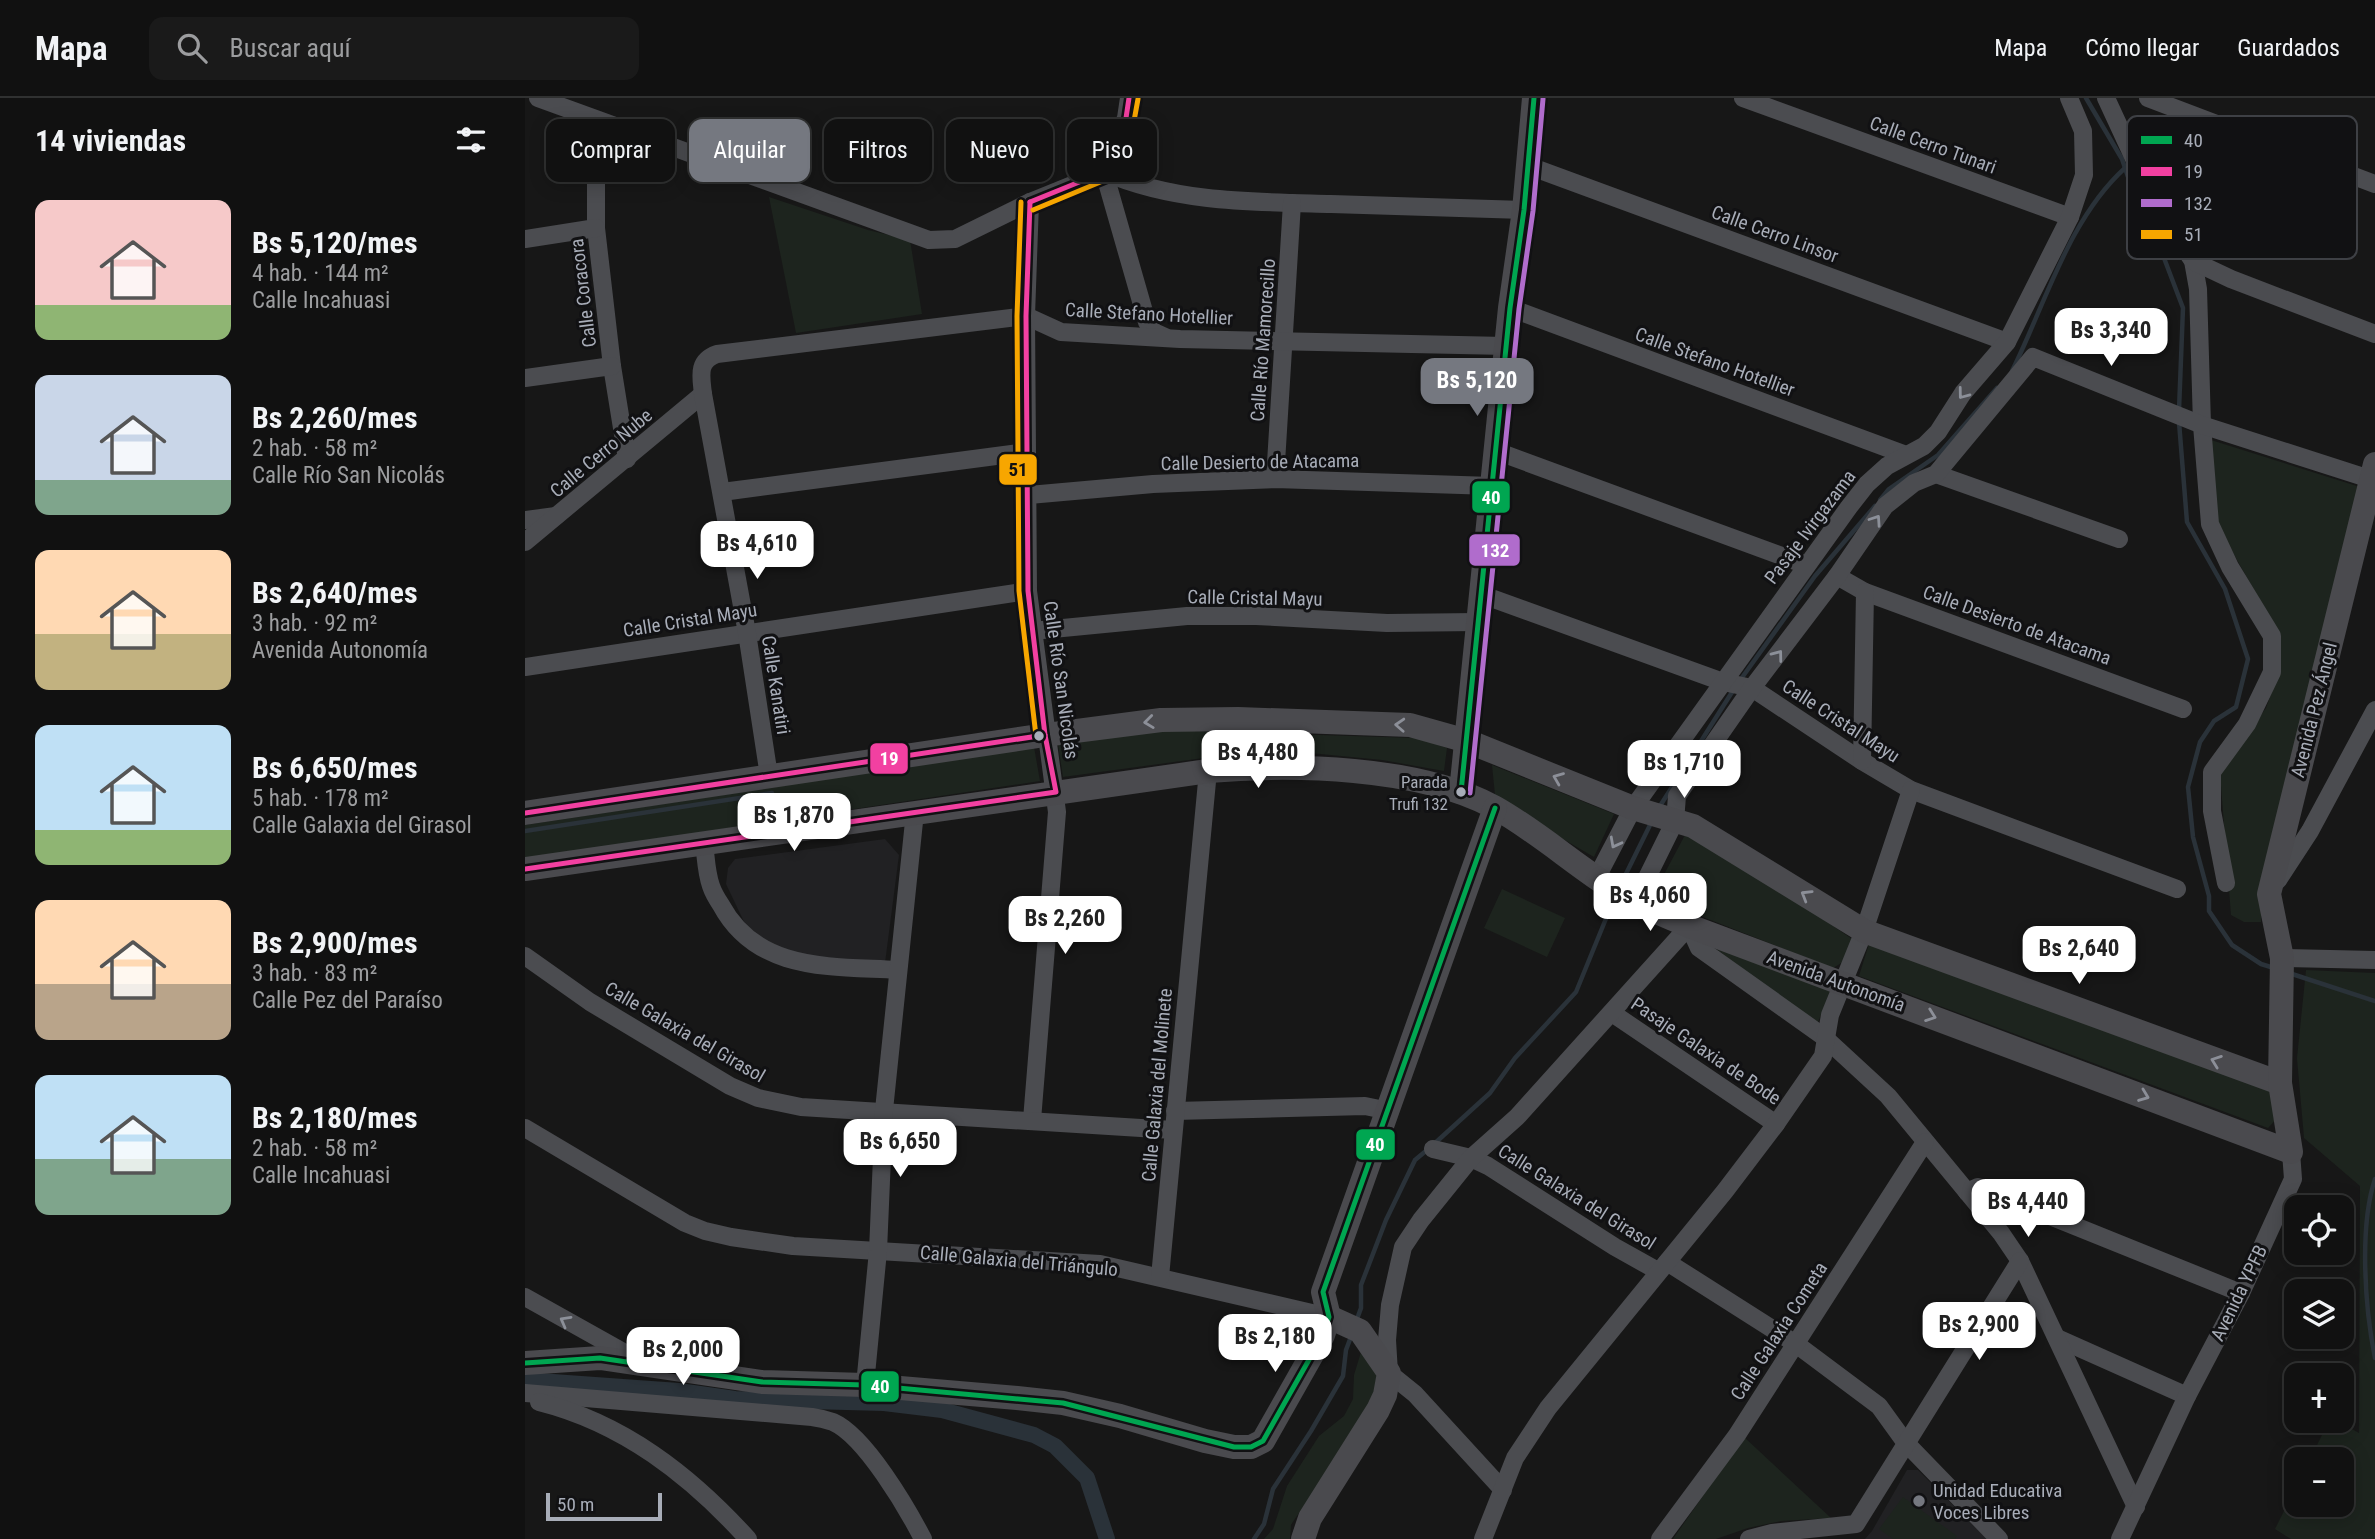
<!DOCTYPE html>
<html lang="es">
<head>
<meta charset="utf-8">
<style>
	body { margin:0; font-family:"Roboto Condensed",sans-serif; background:#1a1a1a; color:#f1f3f6; height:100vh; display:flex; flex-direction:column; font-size:26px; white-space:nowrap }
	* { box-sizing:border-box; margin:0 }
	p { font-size:23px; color:#9c9d9f }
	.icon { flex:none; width:38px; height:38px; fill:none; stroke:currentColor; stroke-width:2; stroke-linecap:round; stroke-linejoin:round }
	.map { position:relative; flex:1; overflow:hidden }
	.side { display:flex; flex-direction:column; background:#111; width:525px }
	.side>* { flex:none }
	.banner { position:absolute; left:21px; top:21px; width:665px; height:63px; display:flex; gap:14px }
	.fabs { position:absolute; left:1759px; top:1097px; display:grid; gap:14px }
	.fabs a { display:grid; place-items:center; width:70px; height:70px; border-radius:14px; background:#111; box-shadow:0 4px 18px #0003,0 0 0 2px #303131; font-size:35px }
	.scale { position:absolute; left:21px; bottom:18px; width:116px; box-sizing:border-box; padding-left:7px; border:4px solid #a8adb8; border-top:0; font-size:19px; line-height:24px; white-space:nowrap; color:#a8adb8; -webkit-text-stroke:5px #111113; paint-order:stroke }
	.price { position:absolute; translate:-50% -60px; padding:0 16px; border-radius:14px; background:#fff; color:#222; font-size:23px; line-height:46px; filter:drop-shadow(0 2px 4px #0008) }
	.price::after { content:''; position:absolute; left:50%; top:42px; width:21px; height:16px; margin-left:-10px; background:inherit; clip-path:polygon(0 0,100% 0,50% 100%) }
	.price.current { background:#757880; color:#fff }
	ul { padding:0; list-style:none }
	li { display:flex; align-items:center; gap:21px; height:175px; padding:0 35px }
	li span { display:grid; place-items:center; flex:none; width:196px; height:140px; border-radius:14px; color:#555 }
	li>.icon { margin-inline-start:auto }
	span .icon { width:84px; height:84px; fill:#fffc; stroke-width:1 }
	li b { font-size:30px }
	h2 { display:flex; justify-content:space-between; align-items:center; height:84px; padding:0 35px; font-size:30px }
	.chip { padding:0 24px; border-radius:14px; background:#111; box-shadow:0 4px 18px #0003,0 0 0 2px #303131; font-size:24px; line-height:63px }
	.chip.current { background:#757880; color:#fff }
	header { display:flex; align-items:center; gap:42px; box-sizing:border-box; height:98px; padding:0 35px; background:#111; border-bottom:2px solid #303131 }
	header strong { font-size:33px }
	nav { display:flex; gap:38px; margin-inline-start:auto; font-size:24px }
	.search { width:490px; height:63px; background:#1a1a1a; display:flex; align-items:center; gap:18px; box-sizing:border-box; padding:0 24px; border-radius:14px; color:#9c9d9f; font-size:26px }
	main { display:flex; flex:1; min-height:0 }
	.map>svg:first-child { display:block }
	.built { fill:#212123 }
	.green { fill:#1d241e }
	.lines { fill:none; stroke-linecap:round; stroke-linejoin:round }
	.stream { stroke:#2a3239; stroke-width:4.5 }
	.canal { stroke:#2a3239; stroke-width:16 }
	.street { stroke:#4b4c50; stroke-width:18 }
	.secondary { stroke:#4a4a4e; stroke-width:24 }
	.bus-1-casing { stroke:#111113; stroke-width:10 }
	.bus-2-casing { stroke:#111113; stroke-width:10 }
	.bus-3-casing { stroke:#111113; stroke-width:10 }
	.bus-4-casing { stroke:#111113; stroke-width:10 }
	.bus-1 { stroke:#00a651; stroke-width:5 }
	.bus-2 { stroke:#f240a1; stroke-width:5 }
	.bus-3 { stroke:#b06ccc; stroke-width:5 }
	.bus-4 { stroke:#f7a600; stroke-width:5 }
	.oneway { stroke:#8c9099 }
	.oneway2 { stroke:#8c8f98 }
	.bus-dot { fill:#a8adb8; stroke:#111113; stroke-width:2.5 }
	.poi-dot { fill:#757880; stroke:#111113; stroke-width:2.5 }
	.labels { text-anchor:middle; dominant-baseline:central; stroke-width:6; stroke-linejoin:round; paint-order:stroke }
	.bus-label { font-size:17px; fill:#a8adb8; stroke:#111113; text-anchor:end }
	.street-label { font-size:19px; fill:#a8adb8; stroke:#111113 }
	.poi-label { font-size:19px; fill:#a8adb8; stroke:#111113; text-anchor:start }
	.key { fill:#111113; stroke:#3e4045; stroke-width:2 }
	.key-label { font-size:19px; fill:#a8adb8 }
	.line-badge { stroke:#111113; stroke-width:2.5 }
	.badge-label { font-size:19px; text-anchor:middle; font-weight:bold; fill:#fff }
	.pale-badge-label { font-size:19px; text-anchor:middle; font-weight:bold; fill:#111 }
</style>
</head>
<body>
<header>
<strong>Mapa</strong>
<div class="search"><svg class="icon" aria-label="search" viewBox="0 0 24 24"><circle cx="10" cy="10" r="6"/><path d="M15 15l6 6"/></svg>Buscar aquí</div>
<nav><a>Mapa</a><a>Cómo llegar</a><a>Guardados</a></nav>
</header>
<main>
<section class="side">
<h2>14 viviendas<svg class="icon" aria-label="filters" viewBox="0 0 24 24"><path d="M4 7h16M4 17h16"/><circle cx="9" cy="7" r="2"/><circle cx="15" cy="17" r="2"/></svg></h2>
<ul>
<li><span style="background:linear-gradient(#f6c9c9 75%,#8fb573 0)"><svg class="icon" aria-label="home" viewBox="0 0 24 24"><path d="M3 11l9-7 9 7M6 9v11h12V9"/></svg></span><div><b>Bs 5,120/mes</b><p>4 hab. · 144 m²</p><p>Calle Incahuasi</p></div></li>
<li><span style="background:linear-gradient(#c9d6e8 75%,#7fa58c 0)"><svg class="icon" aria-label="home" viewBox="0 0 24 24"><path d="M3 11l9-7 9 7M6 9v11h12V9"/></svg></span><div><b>Bs 2,260/mes</b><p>2 hab. · 58 m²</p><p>Calle Río San Nicolás</p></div></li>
<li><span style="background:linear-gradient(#ffd9b3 60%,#c2b280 0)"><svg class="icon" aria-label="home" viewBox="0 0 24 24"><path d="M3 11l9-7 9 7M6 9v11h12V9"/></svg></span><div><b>Bs 2,640/mes</b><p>3 hab. · 92 m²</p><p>Avenida Autonomía</p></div></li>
<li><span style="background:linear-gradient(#bfe0f5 75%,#8fb573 0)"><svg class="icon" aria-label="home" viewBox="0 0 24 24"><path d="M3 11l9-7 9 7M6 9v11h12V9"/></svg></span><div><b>Bs 6,650/mes</b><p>5 hab. · 178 m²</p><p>Calle Galaxia del Girasol</p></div></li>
<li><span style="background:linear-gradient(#ffd9b3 60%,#b9a48a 0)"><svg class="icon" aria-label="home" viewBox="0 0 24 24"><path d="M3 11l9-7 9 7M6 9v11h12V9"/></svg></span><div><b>Bs 2,900/mes</b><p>3 hab. · 83 m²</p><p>Calle Pez del Paraíso</p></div></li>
<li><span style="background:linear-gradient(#bfe0f5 60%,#7fa58c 0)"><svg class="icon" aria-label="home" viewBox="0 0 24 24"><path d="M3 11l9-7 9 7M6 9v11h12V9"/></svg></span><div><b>Bs 2,180/mes</b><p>2 hab. · 58 m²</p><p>Calle Incahuasi</p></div></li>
</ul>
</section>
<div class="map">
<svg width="1850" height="1441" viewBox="0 0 1850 1441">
	<rect width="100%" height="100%" fill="#171717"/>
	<!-- built -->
	<g class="built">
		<path d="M360,741L374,757L360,865L276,857L248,848L221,828L201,786L203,770L210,761Z"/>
		<path d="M1382,1372H1393L1462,1441H1340L1347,1433Z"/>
	</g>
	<!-- green -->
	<g class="green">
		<path d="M244,99L343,132L385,142L397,216L271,235Z"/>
		<path d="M1686,342L1835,389L1737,789L1736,824H1719L1706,817L1695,675L1741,610L1754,574V536L1691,425Z"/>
		<path d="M636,632L892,640L922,650L919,673L857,662L785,655L723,654L538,679L533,646Z"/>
		<path d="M509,649L515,683L0,761V727Z"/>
		<path d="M967,667L1089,716L1069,759L1007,723L970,697Z"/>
		<path d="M1160,737L1237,779L1327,841L1318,864L1308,870L1127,799Z"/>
		<path d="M977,791L1040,820L1022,859L959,830Z"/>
		<path d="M1182,844L1305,893L1292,927Z"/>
		<path d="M1344,846L1753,996L1755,1017L1743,1030L1334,878Z"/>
		<path d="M1781,872L1850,875V1441H1766L1750,1431L1771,1389V1407H1816V1362L1785,1361L1804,1323H1813L1834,1335L1835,1088L1779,1040L1772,960Z"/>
		<path d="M836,1254C844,1263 852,1269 852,1281C853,1304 783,1402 766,1427L765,1441H739L748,1431L762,1388L794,1338L819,1318L828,1301L829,1277Z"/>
		<path d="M1219,1339L1306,1420L1256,1423L1223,1430L1191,1441H1148Z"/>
		<path d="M1378,1399L1432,1438L1430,1441H1368L1354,1431Z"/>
	</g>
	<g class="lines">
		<!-- stream -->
		<g class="stream">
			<path d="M1561,0L1597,61L1623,138L1639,160L1658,210L1654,312"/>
			<path d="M1487,273C1521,205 1543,122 1600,70"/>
			<path d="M1654,324L1662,424L1700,491L1723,561L1711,609L1689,623L1675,644L1663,689L1668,739L1684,798V813L1707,847L1736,866L1749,870"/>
			<path d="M1355,402L1364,391L1413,357L1472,290"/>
			<path d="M1216,581L1290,478L1350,408"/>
			<path d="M1135,708L1209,591"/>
			<path d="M0,733L247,695L249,709L255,717"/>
			<path d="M1096,786L1126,725"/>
			<path d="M1764,875L1850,903"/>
			<path d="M909,1046L965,995L990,960L1051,894L1089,801"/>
			<path d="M1850,1081C1834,1129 1840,1211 1850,1260"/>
			<path d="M832,1221L836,1210V1187L861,1122L890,1062L902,1052"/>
			<path d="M729,1441L739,1426L748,1391L786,1333L818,1278L821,1252L827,1236"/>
		</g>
		<!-- canal -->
		<path class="canal" d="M0,1282L154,1293L210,1301L359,1305L417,1312L509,1337L530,1348L562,1380L582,1441"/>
		<!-- street -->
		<g class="street">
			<path d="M13,0L404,142L430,141L505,104L579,74L601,20L604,0"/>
			<path d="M1218,0L1545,119"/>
			<path d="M1581,0L1630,106L1668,163L1673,191L1677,327L1685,426L1705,469L1747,538V574L1722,626L1687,674V713L1701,785"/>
			<path d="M1623,0L1850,86"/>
			<path d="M77,24L71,69V130L87,268L102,361"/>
			<path d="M1004,68L1482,244"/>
			<path d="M579,74C651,105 729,104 806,106C871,108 935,110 999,112"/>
			<path d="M579,74L622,224L629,234L640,239"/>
			<path d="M505,104L501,218L503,493L532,714L507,1022"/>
			<path d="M0,141L71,130"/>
			<path d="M1668,163L1706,181L1850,236"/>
			<path d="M985,210L1381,357"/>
			<path d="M0,280L87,268"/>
			<path d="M971,353L1281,467"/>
			<path d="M1411,376L1594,441"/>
			<path d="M750,381L767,105"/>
			<path d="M197,394L501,354"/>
			<path d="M504,397L628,386L750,381L967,388"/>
			<path d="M0,422L31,418"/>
			<path d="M0,444L178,296"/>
			<path d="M1312,478L1340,494L1658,611"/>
			<path d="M955,496L1198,584L1227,590L1337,663L1386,692L1652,791"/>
			<path d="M507,533L662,518H731L862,525L953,524"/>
			<path d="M0,569L503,493"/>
			<path d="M1337,663L1340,494"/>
			<path d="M244,678L222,535L178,296C176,278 172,263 192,256L501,218L536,234L655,241L981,248"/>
			<path d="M179,745C181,759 181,774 186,788C188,794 192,801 196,807C232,874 305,868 372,872"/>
			<path d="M1072,779L1108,710L1324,409L1342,386L1362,368L1399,348L1413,334L1438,295L1482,244L1545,119L1559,77L1558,33L1544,0"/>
			<path d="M1753,782L1785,733L1850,612"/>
			<path d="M1110,804L1150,723L1152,698L1227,590L1312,478L1360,408L1389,385L1411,376L1508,259L1677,327L1845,381"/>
			<path d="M0,858L65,904L205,988L233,1000L276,1009L648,1032"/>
			<path d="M1757,860L1850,862"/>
			<path d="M1087,915L1251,1026"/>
			<path d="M650,1013L840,1008L864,1013"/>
			<path d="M0,1030L160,1125L180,1133L206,1139L268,1148L575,1166L804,1219"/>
			<path d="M908,1051L946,1060L963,1068L1090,1149L1133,1173"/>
			<path d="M1442,1094L1453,1089L1716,1195"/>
			<path d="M1142,1164L1271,1246L1354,1308L1380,1344L1474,1441"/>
			<path d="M635,1179L683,673"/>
			<path d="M0,1199L109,1260"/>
			<path d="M1532,1240L1662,1298"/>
			<path d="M340,1287L353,1153L359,1012L390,714"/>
			<path d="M0,1295L287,1319C294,1320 302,1322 308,1324C340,1338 382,1410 398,1441"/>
			<path d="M14,1304C98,1325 165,1377 223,1441"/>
			<path d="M978,1392L890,1296L864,1275L862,1242L865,1207L878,1149L896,1122L946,1060L992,1019L1164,828L1174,850L1299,939L1363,998L1476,1135L1495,1163L1611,1409"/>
			<path d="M958,1441L990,1360L1023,1310L1200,1093L1251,1026L1298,958L1305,917L1339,833L1386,692"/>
			<path d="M1135,1441L1212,1337L1400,1044"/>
			<path d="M1224,1441L1247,1435L1331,1426L1495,1163"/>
			<path d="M1595,1441L1662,1298L1716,1195L1768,1081L1766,1054"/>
		</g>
		<!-- secondary -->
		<g class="secondary">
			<path d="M936,694L985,210L999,112L1009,0"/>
			<path d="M0,715L520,637L636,622L713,621L885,627L942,643L1108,710L1168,728L1339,833L1755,985"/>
			<path d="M0,771L683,673C767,666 893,668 969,709C1018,736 1060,777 1110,804C1127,813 1146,820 1164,828L1766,1054L1755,985L1757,860L1744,796L1850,366"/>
			<path d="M0,1265L75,1260L237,1284L340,1287L492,1300L538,1305L595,1318L680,1343L709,1349H726L738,1343L798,1237L804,1219L798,1194L970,710"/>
			<path d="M778,1441L785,1420L853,1312L860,1297L864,1275L835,1233L804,1219"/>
		</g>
		<defs>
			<g id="bus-1">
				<path d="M936,694L985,210L999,112L1009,0"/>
				<path d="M0,1265L75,1260L237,1284L340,1287L538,1305L709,1349H726L738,1343L798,1237L804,1219L798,1194L970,710"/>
			</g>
			<g id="bus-2">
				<path d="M505,104L579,74L601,20L604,0"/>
				<path d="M0,715L520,637"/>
				<path d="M0,771L531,694L520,637L503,493L501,218L505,104"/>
			</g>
			<path id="bus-3" d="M945,695L994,211L1008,113L1018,1"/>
			<g id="bus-4">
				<path d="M496,104L492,218L494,493L511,638"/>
				<path d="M508,112L585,80L609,23L613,1"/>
			</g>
		</defs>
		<!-- bus-1 casing -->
		<use href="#bus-1" class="bus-1-casing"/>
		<!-- bus-2 casing -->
		<use href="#bus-2" class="bus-2-casing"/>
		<!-- bus-3 casing -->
		<use href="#bus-3" class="bus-3-casing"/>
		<!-- bus-4 casing -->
		<use href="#bus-4" class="bus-4-casing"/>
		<!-- bus-1 -->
		<use href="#bus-1" class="bus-1"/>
		<!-- bus-2 -->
		<use href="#bus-2" class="bus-2"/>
		<!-- bus-3 -->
		<use href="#bus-3" class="bus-3"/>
		<!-- bus-4 -->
		<use href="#bus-4" class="bus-4"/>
	</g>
	<!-- one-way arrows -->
	<defs><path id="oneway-chevron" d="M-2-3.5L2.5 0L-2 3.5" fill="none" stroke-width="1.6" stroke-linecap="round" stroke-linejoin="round" transform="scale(1.75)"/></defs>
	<g class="oneway">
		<use href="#oneway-chevron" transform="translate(1438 296) rotate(127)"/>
		<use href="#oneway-chevron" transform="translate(1351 422) rotate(-56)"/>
		<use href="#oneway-chevron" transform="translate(1253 557) rotate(-53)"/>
		<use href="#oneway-chevron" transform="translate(1090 745) rotate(118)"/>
		<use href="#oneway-chevron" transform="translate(40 1223) rotate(-151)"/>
	</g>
	<g class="oneway2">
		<use href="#oneway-chevron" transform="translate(624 624) rotate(173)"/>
		<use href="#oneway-chevron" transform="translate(875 627) rotate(-177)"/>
		<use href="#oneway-chevron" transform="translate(1033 680) rotate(-158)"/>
		<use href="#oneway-chevron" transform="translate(1281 797) rotate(-149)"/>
		<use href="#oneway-chevron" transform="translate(1406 918) rotate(20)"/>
		<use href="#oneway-chevron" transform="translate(1691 963) rotate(-160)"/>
		<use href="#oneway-chevron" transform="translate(1619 998) rotate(21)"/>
	</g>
	<!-- markers -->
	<g class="bus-dot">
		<circle cx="514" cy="638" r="6"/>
		<circle cx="936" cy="694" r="6"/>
	</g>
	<circle class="poi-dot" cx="1394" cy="1403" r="7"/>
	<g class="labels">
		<!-- bus labels -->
		<g class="bus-label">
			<text x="923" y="684">Parada<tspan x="923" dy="22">Trufi 132</tspan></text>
		</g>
		<!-- street labels -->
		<g class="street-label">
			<text transform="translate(1408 47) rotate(20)">Calle Cerro Tunari</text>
			<text transform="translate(1250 136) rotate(20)">Calle Cerro Linsor</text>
			<text transform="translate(58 195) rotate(-97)">Calle Coracora</text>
			<text transform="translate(624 216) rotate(3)">Calle Stefano Hotellier</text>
			<text transform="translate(738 242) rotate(-86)">Calle Río Mamorecillo</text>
			<text transform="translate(1190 264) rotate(20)">Calle Stefano Hotellier</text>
			<text transform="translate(76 355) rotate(-40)">Calle Cerro Nube</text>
			<text transform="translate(735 364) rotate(-1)">Calle Desierto de Atacama</text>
			<text transform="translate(1285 429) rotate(-53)">Pasaje Ivirgazama</text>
			<text transform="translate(730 500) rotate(1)">Calle Cristal Mayu</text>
			<text transform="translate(165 522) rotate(-9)">Calle Cristal Mayu</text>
			<text transform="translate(1492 527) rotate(20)">Calle Desierto de Atacama</text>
			<text transform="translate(536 582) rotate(82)">Calle Río San Nicolás</text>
			<text transform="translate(251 587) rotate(81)">Calle Kanatiri</text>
			<text transform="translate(1789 612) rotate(-76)">Avenida Pez Ángel</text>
			<text transform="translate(1316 623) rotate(33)">Calle Cristal Mayu</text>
			<text transform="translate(1311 883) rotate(20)">Avenida Autonomía</text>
			<text transform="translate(160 934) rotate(30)">Calle Galaxia del Girasol</text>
			<text transform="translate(1181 953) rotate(34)">Pasaje Galaxia de Bode</text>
			<text transform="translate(632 987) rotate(-85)">Calle Galaxia del Molinete</text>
			<text transform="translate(1052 1099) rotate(32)">Calle Galaxia del Girasol</text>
			<text transform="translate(494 1163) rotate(5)">Calle Galaxia del Triángulo</text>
			<text transform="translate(1714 1195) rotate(-64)">Avenida YPFB</text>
			<text transform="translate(1254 1233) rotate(-57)">Calle Galaxia Cometa</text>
		</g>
		<!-- poi labels -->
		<g class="poi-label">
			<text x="1408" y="1392">Unidad Educativa<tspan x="1408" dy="22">Voces Libres</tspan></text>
		</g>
	</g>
	<!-- legend -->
	<rect x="1602" y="18" width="230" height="143" rx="10" class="key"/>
	<rect x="1616" y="38" width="31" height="8" fill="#00a651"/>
	<rect x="1616" y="69" width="31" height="9" fill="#f240a1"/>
	<rect x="1616" y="101" width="31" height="8" fill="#b06ccc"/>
	<rect x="1616" y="132" width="31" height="9" fill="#f7a600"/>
	<g class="key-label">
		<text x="1659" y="49">40</text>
		<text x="1659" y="80">19</text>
		<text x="1659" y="112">132</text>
		<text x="1659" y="143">51</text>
	</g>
	<g class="line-badge">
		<rect x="473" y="355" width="40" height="33" rx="7" fill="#f7a600"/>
		<rect x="946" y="382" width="40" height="34" rx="7" fill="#00a651"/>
		<rect x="943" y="435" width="53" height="34" rx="7" fill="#b06ccc"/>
		<rect x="344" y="644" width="40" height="33" rx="7" fill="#f240a1"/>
		<rect x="830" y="1030" width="41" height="33" rx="7" fill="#00a651"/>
		<rect x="335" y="1272" width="40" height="33" rx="7" fill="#00a651"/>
	</g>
	<g class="badge-label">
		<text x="966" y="406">40</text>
		<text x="970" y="459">132</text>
		<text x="364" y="667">19</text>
		<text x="850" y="1053">40</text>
		<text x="355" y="1295">40</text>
	</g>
	<g class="pale-badge-label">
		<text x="493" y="378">51</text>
	</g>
</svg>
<div class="fabs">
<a><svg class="icon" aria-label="locate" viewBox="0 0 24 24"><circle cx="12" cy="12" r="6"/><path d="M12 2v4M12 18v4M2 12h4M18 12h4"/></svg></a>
<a><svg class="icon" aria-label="layers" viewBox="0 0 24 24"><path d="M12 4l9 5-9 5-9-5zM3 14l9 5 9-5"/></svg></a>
<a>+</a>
<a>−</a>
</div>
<div class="scale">50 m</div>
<b class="price" style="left:1586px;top:270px">Bs 3,340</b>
<b class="price current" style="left:952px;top:320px">Bs 5,120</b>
<b class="price" style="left:232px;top:483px">Bs 4,610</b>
<b class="price" style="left:733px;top:692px">Bs 4,480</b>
<b class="price" style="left:1159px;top:702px">Bs 1,710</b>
<b class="price" style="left:269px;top:755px">Bs 1,870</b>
<b class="price" style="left:1125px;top:835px">Bs 4,060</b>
<b class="price" style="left:540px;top:858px">Bs 2,260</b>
<b class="price" style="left:1554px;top:888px">Bs 2,640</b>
<b class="price" style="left:375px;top:1081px">Bs 6,650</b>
<b class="price" style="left:1503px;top:1141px">Bs 4,440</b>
<b class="price" style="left:1454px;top:1264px">Bs 2,900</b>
<b class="price" style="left:750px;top:1276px">Bs 2,180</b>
<b class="price" style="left:158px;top:1289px">Bs 2,000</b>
<div class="banner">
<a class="chip">Comprar</a>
<a class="chip current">Alquilar</a>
<a class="chip">Filtros</a>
<a class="chip">Nuevo</a>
<a class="chip">Piso</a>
</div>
</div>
</main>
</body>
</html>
